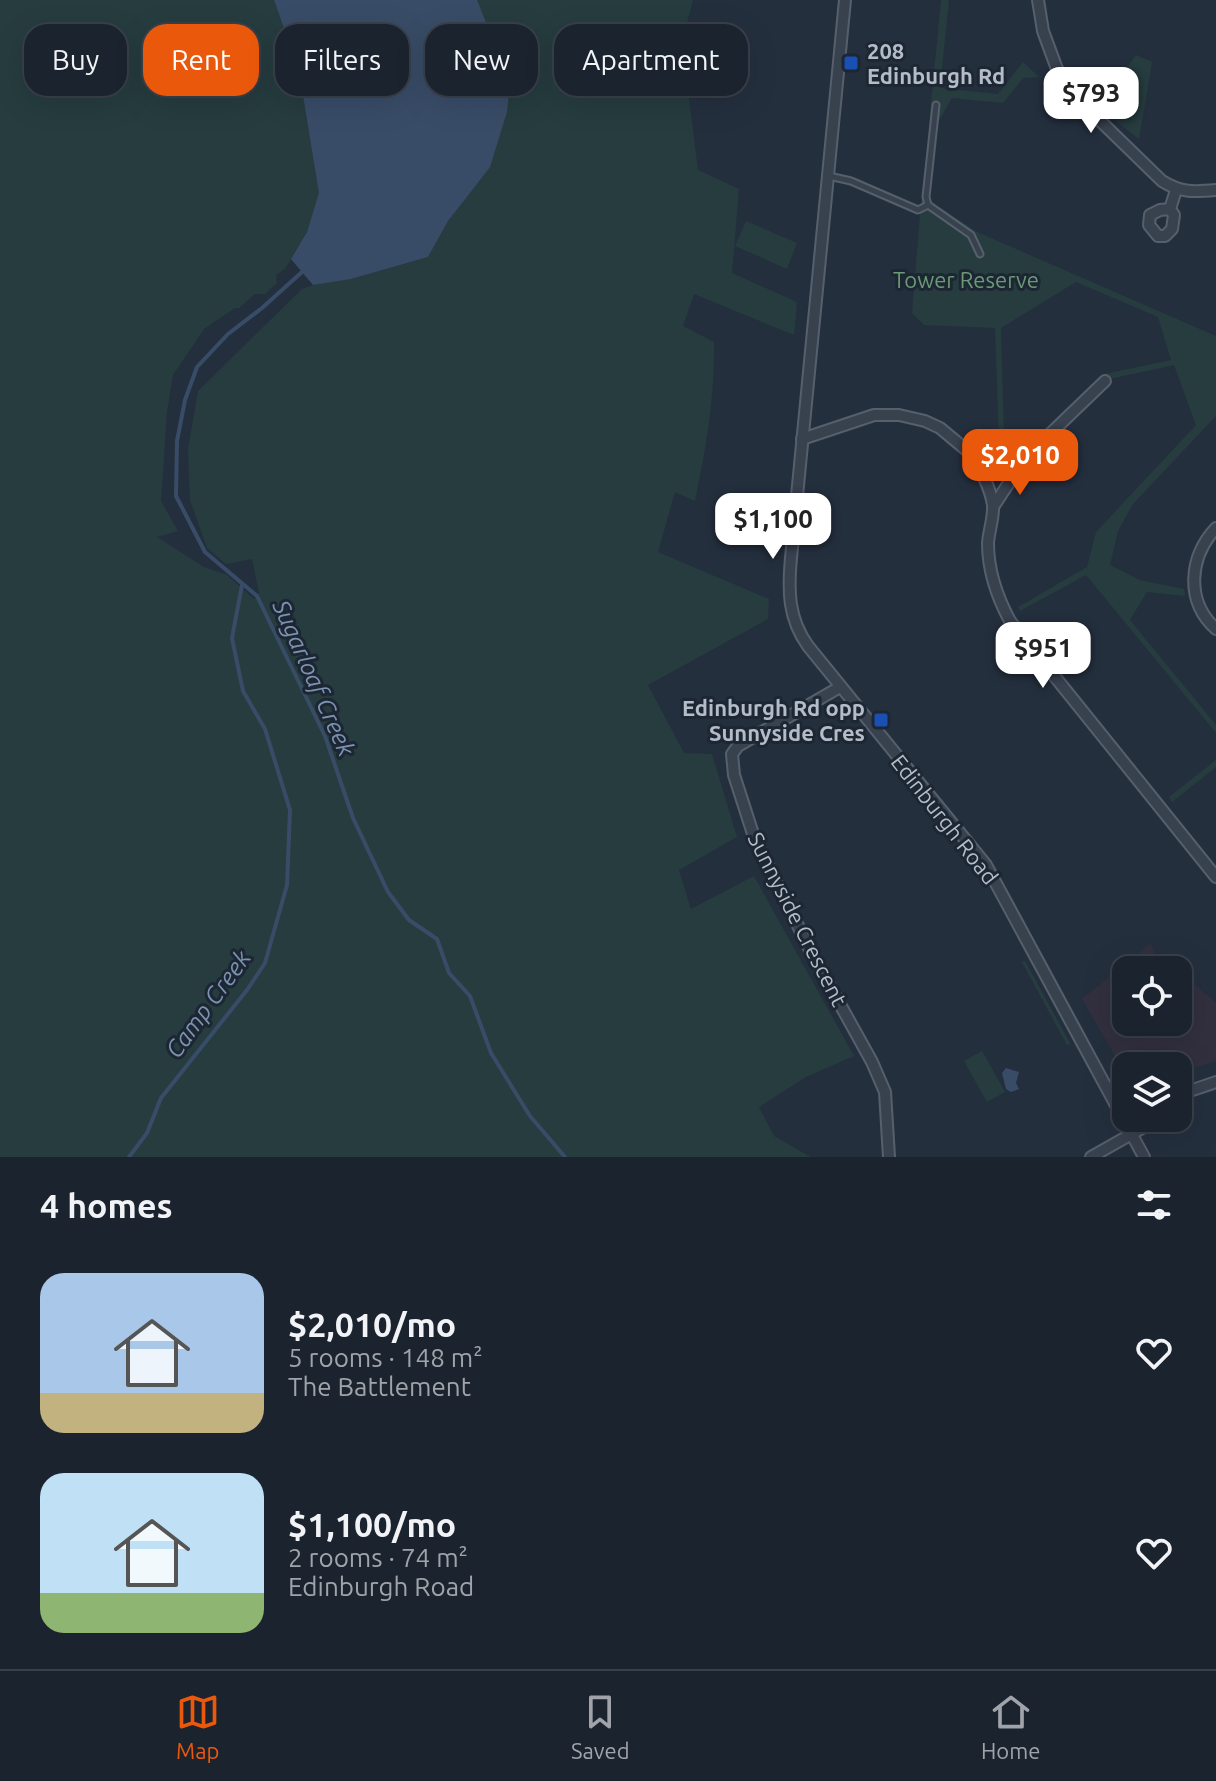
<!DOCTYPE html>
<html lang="en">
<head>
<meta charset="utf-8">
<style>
	body { margin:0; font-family:Ubuntu,sans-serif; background:#242b36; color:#f1f3f6; height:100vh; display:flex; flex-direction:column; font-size:30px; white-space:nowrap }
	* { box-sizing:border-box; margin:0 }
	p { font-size:26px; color:#a0a4aa }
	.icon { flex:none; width:44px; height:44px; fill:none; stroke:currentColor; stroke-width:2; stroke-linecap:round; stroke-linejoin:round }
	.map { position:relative; height:1157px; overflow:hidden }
	.sheet { display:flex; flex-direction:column; background:#1b232e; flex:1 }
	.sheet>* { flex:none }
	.hud { position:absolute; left:24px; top:24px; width:800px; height:72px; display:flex; gap:16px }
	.controls { position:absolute; left:1112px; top:956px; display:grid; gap:16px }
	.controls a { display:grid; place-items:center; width:80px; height:80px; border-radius:16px; background:#1b232e; box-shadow:0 8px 32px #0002,0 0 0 2px #39404a; font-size:40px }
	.price { position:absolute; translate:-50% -68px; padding:0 18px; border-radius:16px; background:#fff; color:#222; font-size:26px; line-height:52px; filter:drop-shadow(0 2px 4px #0008) }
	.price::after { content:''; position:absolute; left:50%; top:48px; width:24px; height:18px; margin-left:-12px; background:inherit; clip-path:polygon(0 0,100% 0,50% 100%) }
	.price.on { background:#ea580c; color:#fff }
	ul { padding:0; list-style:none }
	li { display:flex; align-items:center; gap:24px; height:200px; padding:0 40px }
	li span { display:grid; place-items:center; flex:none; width:224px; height:160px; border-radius:24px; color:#555 }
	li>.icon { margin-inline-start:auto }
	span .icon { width:96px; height:96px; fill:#fffc; stroke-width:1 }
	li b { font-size:34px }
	h2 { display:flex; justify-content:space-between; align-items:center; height:96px; padding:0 40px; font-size:34px }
	.pill { padding:0 28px; border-radius:24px; background:#1b232e; box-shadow:0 8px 32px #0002,0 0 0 2px #39404a; font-size:28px; line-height:72px }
	.pill.on { background:#ea580c; color:#fff }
	.menu { display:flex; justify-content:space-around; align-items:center; height:112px; border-top:2px solid #39404a; background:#1b232e; font-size:22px; color:#a0a4aa }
	.menu a { display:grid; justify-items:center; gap:4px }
	.menu .on { color:#ea580c }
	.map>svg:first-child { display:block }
	.medical { fill:#32303f }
	.green { fill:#263c3f }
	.water { fill:#394c67 }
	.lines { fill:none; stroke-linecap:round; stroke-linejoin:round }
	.stream { stroke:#394c67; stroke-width:4 }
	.lane-casing { stroke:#565f6c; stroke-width:9 }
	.street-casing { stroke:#565f6c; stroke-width:14 }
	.lane { stroke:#38414e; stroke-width:5 }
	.street { stroke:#38414e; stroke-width:10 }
	.transit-dot { fill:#1a4fb4; stroke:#1d2633; stroke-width:3 }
	.labels { text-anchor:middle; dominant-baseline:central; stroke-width:6; stroke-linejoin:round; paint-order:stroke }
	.poi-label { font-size:22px; font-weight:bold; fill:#b4bcc9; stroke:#1d2633; text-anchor:start }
	.park-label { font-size:22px; fill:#6b9a76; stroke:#1d2633 }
	.street-label { font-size:22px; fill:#b4bcc9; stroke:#1d2633 }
	.water-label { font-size:24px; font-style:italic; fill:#7c92b1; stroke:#1d2633 }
</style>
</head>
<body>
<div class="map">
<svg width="1216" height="1157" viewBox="0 0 1216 1157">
	<rect width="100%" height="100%" fill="#242f3e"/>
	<!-- medical -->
	<path class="medical" d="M1150,944L1164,970H1126V1022H1178V970H1174L1177,968L1216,1003V1061L1178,1073V1066H1126L1117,1059L1082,999Z"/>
	<!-- green -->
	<g class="green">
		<path d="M0,0H274L299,71L320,193L307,232L285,269L276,275L277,283L265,294H255L239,308H235L204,329L173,375L167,412L161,501L178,531L157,537L204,567L227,575L254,599L259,593L252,559L226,564L207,548L190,500L188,449L198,391L302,289L313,285L351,279L428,257L448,221L462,202L477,0H693L682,42L698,170L739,189L732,273L797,302L794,335L694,294L683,326L714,342C715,397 706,448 695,501L675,492L658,552L769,599L768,619L648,685L684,753L712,754L737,837L679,870L691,909L754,876L854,1056L806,1077L759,1107L774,1136L811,1157H0Z"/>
		<path d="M941,0H949L940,88L998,94L1023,62L1039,77L1023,78L1003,103L952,98L937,124H929Z"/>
		<path d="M1136,55L1152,62L1139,139L1098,107Z"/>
		<path d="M928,199L977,232L1216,336V416L1133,504L1118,531L1110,565L1140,580L1184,589L1185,596L1147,592L1130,620L1216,725V733L1086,575L1020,611L1018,607L1087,567L1096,532L1196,425L1174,365L1105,380L1104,374L1171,360L1158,317L1076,282L1001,328L1004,440H999L995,328L924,325L912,313L921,201Z"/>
		<path d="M746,221L797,243L787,269L735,246Z"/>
		<path d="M1216,760V767L1172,802L1169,797Z"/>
		<path d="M1025,961L1070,1043L1069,1045H1067L1022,962Z"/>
		<path d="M982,1051L1005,1092L987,1102L964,1061Z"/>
	</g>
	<!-- water -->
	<g class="water">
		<path d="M274,0H477L510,82L507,112L490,167L448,221L428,257L351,279L313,285L291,259L307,232L319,193L299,71Z"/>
		<path d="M1006,1068L1019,1072L1016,1083L1019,1089L1011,1092L1006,1089L1002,1073Z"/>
	</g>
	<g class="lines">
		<!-- stream -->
		<g class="stream">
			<path d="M302,272L262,308L228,334L197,367L185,400L177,441L176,496L205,552L257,596L325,736L353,818L388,892L409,920L437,939L449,973L470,996L491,1053L530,1116L565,1157"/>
			<path d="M129,1157L147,1133L161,1098L247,990L265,963L287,885L290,810L265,729L243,691L232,638L242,585"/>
		</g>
		<defs>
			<g id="lane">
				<path d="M829,176L851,181L918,210L928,205L971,235L980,254"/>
				<path d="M928,205L926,197L936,105"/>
			</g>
			<g id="street">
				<path d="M845,0L791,558C788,591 788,618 808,646L986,865L1144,1157"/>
				<path d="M1038,0L1043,31L1057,69L1090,111L1162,181C1181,193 1194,192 1216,190"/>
				<path d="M1170,209L1160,210L1150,215L1149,225L1158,236H1165L1172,229L1174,215L1170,209L1176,190"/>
				<path d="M802,439L874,415H899L925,421L940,428L970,453L993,458L1026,457L1105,381"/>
				<path d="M970,453C980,469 990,486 993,505C994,517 989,530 988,543C988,572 997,597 1010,621L1216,877"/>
				<path d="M993,507L1026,457"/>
				<path d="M1216,528C1189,557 1185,601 1216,629"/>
				<path d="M840,687L738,746L732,754L734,775L754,837L811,952L872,1062L885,1092L889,1157"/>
				<path d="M1178,1095L1216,1082"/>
				<path d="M1091,1157L1144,1127L1155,1118"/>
			</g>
		</defs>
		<!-- lane casing -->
		<use href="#lane" class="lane-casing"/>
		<!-- street casing -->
		<use href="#street" class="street-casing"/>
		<!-- lane -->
		<use href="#lane" class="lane"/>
		<!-- street -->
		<use href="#street" class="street"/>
	</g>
	<!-- markers -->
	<g class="transit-dot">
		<rect x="843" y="55" width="16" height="16" rx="4"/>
		<rect x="873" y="712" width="16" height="16" rx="4"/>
	</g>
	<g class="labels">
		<!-- poi labels -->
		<g class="poi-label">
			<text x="867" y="50">208<tspan x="867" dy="25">Edinburgh Rd</tspan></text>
			<text x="865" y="707" text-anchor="end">Edinburgh Rd opp<tspan x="865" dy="25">Sunnyside Cres</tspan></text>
		</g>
		<!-- park labels -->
		<g class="park-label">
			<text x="966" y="279">Tower Reserve</text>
		</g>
		<!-- street labels -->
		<g class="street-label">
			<text transform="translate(945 819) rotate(52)">Edinburgh Road</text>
			<text transform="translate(798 919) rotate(63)">Sunnyside Crescent</text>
		</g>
		<!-- water labels -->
		<g class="water-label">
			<text transform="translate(314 678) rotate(66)">Sugarloaf Creek</text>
			<text transform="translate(208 1004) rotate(-54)">Camp Creek</text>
		</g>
	</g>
</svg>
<div class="controls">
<a><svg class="icon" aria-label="locate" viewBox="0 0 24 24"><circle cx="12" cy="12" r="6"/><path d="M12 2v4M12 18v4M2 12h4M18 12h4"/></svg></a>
<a><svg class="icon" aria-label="layers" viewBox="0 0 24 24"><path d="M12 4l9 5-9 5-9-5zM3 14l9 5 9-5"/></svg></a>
</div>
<b class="price" style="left:1091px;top:135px">$793</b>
<b class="price on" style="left:1020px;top:497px">$2,010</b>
<b class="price" style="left:773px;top:561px">$1,100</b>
<b class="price" style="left:1043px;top:690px">$951</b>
<div class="hud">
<a class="pill">Buy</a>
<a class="pill on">Rent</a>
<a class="pill">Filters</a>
<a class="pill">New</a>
<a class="pill">Apartment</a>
</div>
</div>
<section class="sheet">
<h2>4 homes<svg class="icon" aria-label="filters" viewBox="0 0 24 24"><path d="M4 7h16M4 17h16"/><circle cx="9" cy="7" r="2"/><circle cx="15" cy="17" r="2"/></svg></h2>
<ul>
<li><span style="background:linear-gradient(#a9c7e8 75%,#c2b280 0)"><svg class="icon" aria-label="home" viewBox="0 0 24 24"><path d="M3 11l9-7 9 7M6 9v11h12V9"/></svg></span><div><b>$2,010/mo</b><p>5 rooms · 148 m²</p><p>The Battlement</p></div><svg class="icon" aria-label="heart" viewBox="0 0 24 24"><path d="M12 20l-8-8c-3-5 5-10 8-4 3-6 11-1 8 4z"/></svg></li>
<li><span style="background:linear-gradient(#bfe0f5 75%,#8fb573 0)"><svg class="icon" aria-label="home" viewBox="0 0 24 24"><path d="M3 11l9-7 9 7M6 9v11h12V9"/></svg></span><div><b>$1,100/mo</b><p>2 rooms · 74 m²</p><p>Edinburgh Road</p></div><svg class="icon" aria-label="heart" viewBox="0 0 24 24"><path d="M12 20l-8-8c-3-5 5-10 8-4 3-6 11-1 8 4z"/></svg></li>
</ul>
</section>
<nav class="menu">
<a class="on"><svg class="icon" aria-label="map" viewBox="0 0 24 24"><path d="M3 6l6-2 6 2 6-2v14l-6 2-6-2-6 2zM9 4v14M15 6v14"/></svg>Map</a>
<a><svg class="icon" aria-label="saved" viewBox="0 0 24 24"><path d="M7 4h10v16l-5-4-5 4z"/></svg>Saved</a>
<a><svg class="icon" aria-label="home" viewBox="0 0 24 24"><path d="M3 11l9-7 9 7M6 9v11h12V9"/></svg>Home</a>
</nav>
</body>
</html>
